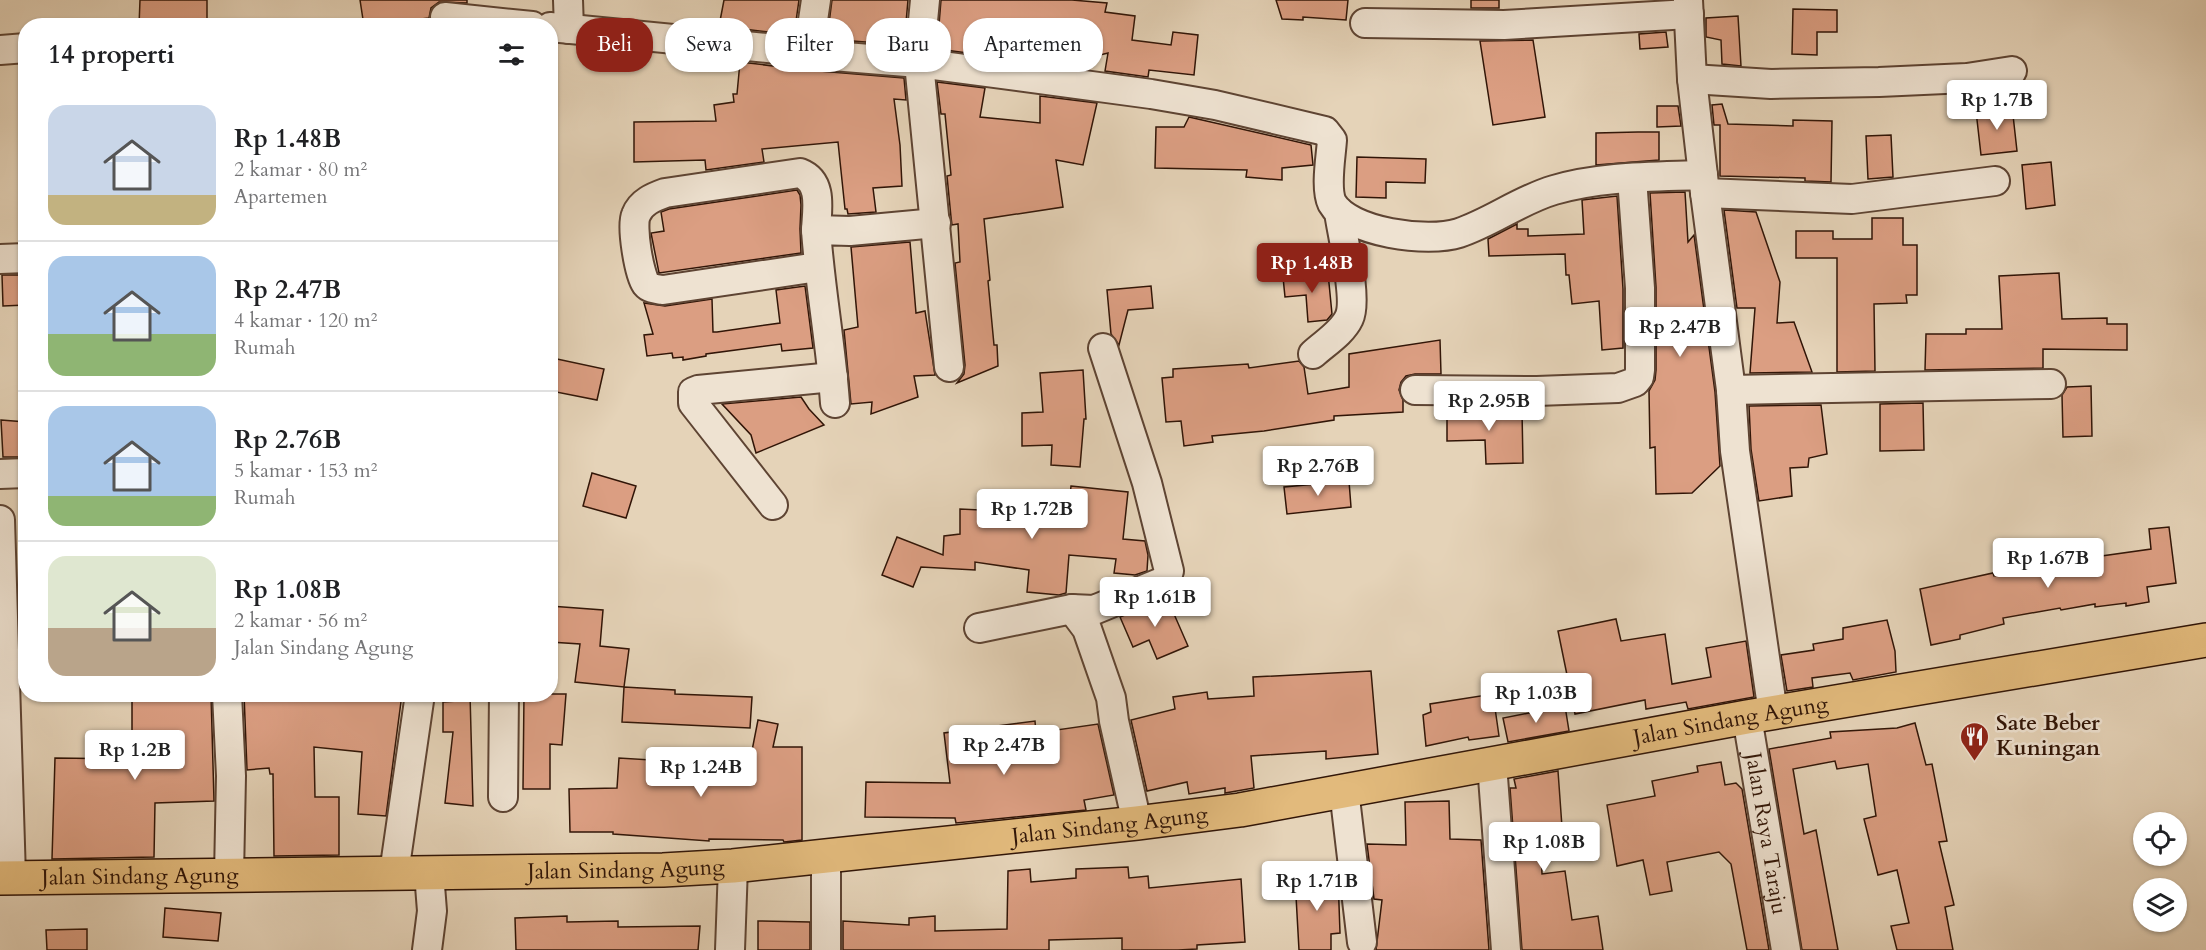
<!DOCTYPE html>
<html lang="id">
<head>
<meta charset="utf-8">
<style>
	body { margin:0; font-family:Cardo,serif; background:#f6f6f6; color:#202124; height:100vh; display:flex; flex-direction:column; font-size:22px; white-space:nowrap }
	* { box-sizing:border-box; margin:0 }
	p { font-size:20px; color:#757577 }
	.icon { flex:none; width:33px; height:33px; fill:none; stroke:currentColor; stroke-width:2; stroke-linecap:round; stroke-linejoin:round }
	.map { position:relative; flex:1; overflow:hidden }
	.sheet { position:absolute; left:18px; top:18px; width:540px; height:684px; display:flex; flex-direction:column; background:#fff; border-radius:24px; box-shadow:0 2px 4px #0004 }
	.sheet>* { flex:none }
	.guide { position:absolute; left:576px; top:18px; width:570px; height:54px; display:flex; gap:12px }
	.buttons { position:absolute; left:2133px; top:812px; display:grid; gap:12px }
	.buttons a { display:grid; place-items:center; width:54px; height:54px; border-radius:50%; background:#fff; box-shadow:0 2px 4px #0004; font-size:30px }
	.price { position:absolute; translate:-50% -51px; padding:0 14px; border-radius:6px; background:#fff; color:#222; font-size:20px; line-height:39px; filter:drop-shadow(0 2px 3px #0008) }
	.price::after { content:''; position:absolute; left:50%; top:36px; width:18px; height:14px; margin-left:-9px; background:inherit; clip-path:polygon(0 0,100% 0,50% 100%) }
	.price.on { background:#8f2418; color:#fff }
	ul { padding:0; list-style:none }
	li { display:flex; align-items:center; gap:18px; height:150px; padding:0 30px }
	li+li { border-top:2px solid #e0e0e0 }
	li span { display:grid; place-items:center; flex:none; width:168px; height:120px; border-radius:18px; color:#555 }
	li>.icon { margin-inline-start:auto }
	span .icon { width:72px; height:72px; fill:#fffc; stroke-width:1 }
	li b { font-size:26px }
	h2 { display:flex; justify-content:space-between; align-items:center; height:72px; padding:0 30px; font-size:26px }
	.pill { padding:0 21px; border-radius:24px; background:#fff; box-shadow:0 2px 4px #0004; font-size:21px; line-height:54px }
	.pill.on { background:#8f2418; color:#fff }
	.map>svg:first-child { display:block }
	.building { fill:#db9e82; stroke:#311507; stroke-width:1.5 }
	.lines { fill:none; stroke-linecap:round; stroke-linejoin:round }
	.minor-casing { stroke:#5e4433; stroke-width:32 }
	.primary-casing { stroke:#311507; stroke-width:36 }
	.minor { stroke:#eee2d1; stroke-width:28 }
	.primary { stroke:#e2ba7c; stroke-width:33 }
	.labels { text-anchor:middle; dominant-baseline:central; stroke-width:5; stroke-linejoin:round; paint-order:stroke }
	.street-label { font-size:22px; fill:#311507; stroke:#eee2d1 }
	.poi-label { font-size:22px; font-weight:bold; fill:#311507; stroke:#eee2d1; text-anchor:start }
</style>
</head>
<body>
<div class="map">
<svg width="2206" height="950" viewBox="0 0 2206 950">
	<rect width="100%" height="100%" fill="#e5d3b8"/>
	<filter id="stains"><feTurbulence type="fractalNoise" baseFrequency=".00333" numOctaves="4"/><feColorMatrix values="0 0 0 0 .2 0 0 0 0 .09 0 0 0 0 .02 0 0 0 .5 -.17"/></filter>
	<radialGradient id="worn" r=".72"><stop offset=".6" stop-color="#630" stop-opacity="0"/><stop offset="1" stop-color="#630" stop-opacity=".3"/></radialGradient>
	<!-- building -->
	<g class="building">
		<path d="M140,0H207V25L139,26Z"/>
		<path d="M360,0H467V3L439,2L431,8L429,18L364,26Z"/>
		<path d="M724,0H799L794,35L743,29V25L720,21Z"/>
		<path d="M832,0H908L904,45L827,39Z"/>
		<path d="M941,0H1072L1107,3L1105,12L1135,16L1132,40L1171,45L1173,32L1198,35L1194,75L1149,70L1148,77L1105,71L1108,53L1059,65L937,49Z"/>
		<path d="M1276,0H1348L1346,20L1303,17V20L1282,19Z"/>
		<rect x="1471" y="0" width="28" height="8"/>
		<path d="M1793,9L1837,10V32H1817V55L1792,54Z"/>
		<path d="M1738,16L1741,66L1722,64L1721,40L1706,37V18Z"/>
		<path d="M1666,32L1668,47L1640,49L1639,34Z"/>
		<path d="M1533,40L1545,117L1493,125L1480,41Z"/>
		<path d="M740,62L807,70L904,78L906,100L894,99L900,145L902,186L873,188L876,212L848,214L847,209H845L838,142L762,149L764,162L706,170L705,160L634,162V122L716,121L714,105L734,102L733,94H737Z"/>
		<path d="M937,82L985,88L980,117L1040,123V96L1097,103L1083,165L1056,160L1063,207L984,219L990,280L988,281L994,345H997L998,366L957,383L964,374L965,365L955,263L960,262L958,224L952,225L951,217L947,176L951,175L945,114H941Z"/>
		<path d="M1722,104L1728,124L1793,126V120L1832,121L1831,182L1805,181V178L1720,176V125H1714L1712,105Z"/>
		<path d="M1657,106H1678L1681,126L1657,127Z"/>
		<path d="M2012,106L2017,151L1981,155L1976,111Z"/>
		<path d="M1189,117L1311,145L1313,165L1282,168V180L1246,177L1247,170L1155,168L1156,127H1184Z"/>
		<path d="M1638,132H1659V160L1596,165V133Z"/>
		<path d="M1891,135L1893,177L1868,179L1866,136Z"/>
		<path d="M1357,157L1426,159L1425,183L1386,182V198L1356,197Z"/>
		<path d="M2051,162L2055,205L2026,209L2022,165Z"/>
		<path d="M797,190L800,195L801,205L800,229L801,253L659,273L651,233L664,231L661,212L669,209Z"/>
		<path d="M1685,192L1688,242L1694,235L1715,392L1720,466L1692,493L1656,494L1655,447L1650,448L1649,391L1655,380L1656,370V287L1650,193Z"/>
		<path d="M1617,196L1623,289V348L1602,350L1599,301L1572,304L1569,275H1566L1565,254L1489,256L1488,239L1517,224V229H1528V236L1584,234L1582,200Z"/>
		<path d="M1724,210L1756,212L1780,282L1777,323L1794,322L1812,372L1750,373L1755,308H1737Z"/>
		<path d="M1872,218H1903V245H1917V295H1906L1907,303L1874,304L1875,371L1837,372V258H1796V231H1833V239H1872Z"/>
		<path d="M910,242L916,313L925,311L935,375L914,376L918,397L871,414L872,402L851,404L844,330L858,327L851,247Z"/>
		<path d="M1328,273L1332,314L1327,320L1308,322L1306,295L1285,297L1283,277Z"/>
		<path d="M2059,273L2062,319L2107,318V324H2127V350L2043,349V368L1925,370L1926,334H1966V329H2002L1999,276Z"/>
		<path d="M2,275H26V305L3,306Z"/>
		<path d="M805,286L813,348L782,351L781,344L706,354V356L683,360V357L673,358L672,353L647,356L644,335L653,334L644,303L665,306L712,299L713,332H717L780,323L776,290Z"/>
		<path d="M1151,286L1153,308L1128,310L1119,345L1111,334L1107,290Z"/>
		<path d="M1440,340L1441,374H1415L1406,376L1401,382L1399,390L1403,400V412L1334,416V420L1264,431L1212,436L1213,442L1184,446L1181,421L1166,422L1162,378L1173,377V369L1248,364L1249,368L1299,361L1304,367L1308,394L1349,387V354Z"/>
		<path d="M557,359L604,369L597,400L551,391Z"/>
		<path d="M1083,370L1086,419H1084L1080,467L1051,465L1052,445L1022,446V413L1043,412L1040,373Z"/>
		<path d="M2091,386L2092,436L2063,437L2062,395L2067,387Z"/>
		<path d="M801,397L809,409L824,425L756,453L751,435L722,404Z"/>
		<path d="M1923,403L1924,450L1880,451V404Z"/>
		<path d="M1821,405L1827,454L1809,458L1808,467L1790,468L1792,496L1759,501L1751,449L1749,406Z"/>
		<path d="M1447,407H1479V412L1522,411L1523,463L1486,464L1485,440L1447,441Z"/>
		<path d="M1,420L26,422V457H3Z"/>
		<path d="M592,473L636,486L626,518L583,506Z"/>
		<path d="M1349,481L1351,507L1287,514L1284,487Z"/>
		<path d="M1071,486L1128,492L1123,539L1145,541L1148,555L1147,571L1135,575L1114,573L1116,559L1069,555L1066,593L1059,595L1027,592L1029,570L975,562V570L921,567L913,587L882,575L897,537L943,555L944,536L960,534V509L1001,511L1003,497L1069,506Z"/>
		<path d="M2169,527L2176,583L2147,587L2149,602L2126,606V603L2095,607V604L2061,610L2060,608L2003,618L2004,624L1960,635V639L1931,645L1920,589L1993,573L1994,576L2080,559L2151,549L2149,529Z"/>
		<path d="M1167,598L1188,646L1157,659L1149,640L1133,647L1120,617Z"/>
		<path d="M550,606L603,610L600,646L629,649L624,687L575,682L580,644L550,642Z"/>
		<path d="M1616,619L1621,641L1665,634L1672,684L1711,677L1706,648L1746,641L1754,697L1688,709L1686,702L1646,709L1645,700L1575,714L1558,631Z"/>
		<path d="M1887,620L1895,651L1896,672L1853,680L1850,673L1812,678L1813,687L1787,691L1781,655L1814,650L1813,644L1843,639V628Z"/>
		<path d="M1371,671L1378,754L1326,759V751L1251,756L1254,788L1225,793V788L1189,794L1187,782L1147,791L1131,720L1175,709L1173,697L1207,692L1208,699L1254,696L1253,677Z"/>
		<path d="M624,687L675,690V694L752,697L750,728L622,722Z"/>
		<path d="M132,694H211L214,801L155,803L154,857L52,859L55,758L132,759Z"/>
		<path d="M244,694H402L386,816L358,814L362,752L314,747L315,797H339V855L274,856L273,774H270L269,768L247,770Z"/>
		<path d="M458,694H470L473,806L445,803L453,732H443V702L457,701Z"/>
		<path d="M524,694H566L562,745L550,744V789H523Z"/>
		<path d="M1493,694L1499,736L1469,740L1468,737L1426,746L1423,715L1431,712L1430,704Z"/>
		<path d="M1565,706L1569,731L1508,742L1503,718Z"/>
		<path d="M758,720L778,724L773,747H802V840L784,842L783,840L709,839V841L613,834V832H570L569,789L617,788L619,758L749,766Z"/>
		<path d="M1035,721L1036,733L1098,724L1114,795L1084,800L1086,810L956,823L955,818L865,817L866,782L950,783L944,733Z"/>
		<path d="M1915,723L1926,765L1932,764L1947,841L1939,842L1954,905L1945,907L1953,950H1897L1891,926L1909,923L1897,870L1878,875L1864,819L1876,816L1868,764L1837,769L1835,761L1793,769L1804,834L1816,830L1838,950H1802L1769,749L1831,738L1830,732L1897,728Z"/>
		<path d="M1721,762L1725,785L1736,783L1742,789L1769,950H1747L1731,864L1719,852L1667,862L1672,891L1650,895L1643,860L1617,866L1607,805L1655,796L1652,781L1698,772L1697,766Z"/>
		<path d="M1558,771L1562,827L1540,829L1542,874L1565,871L1572,920L1598,916L1603,950H1522L1510,788H1516L1514,779Z"/>
		<path d="M1449,801L1450,839L1481,840L1489,950H1376L1382,900L1374,899L1367,844L1406,845L1405,802Z"/>
		<path d="M1128,867L1129,878L1148,876L1149,888L1241,879L1245,942L1197,945V949L1178,950H1122V938L1049,940V950H843V921L909,925V918L935,916V931L1007,929L1008,871L1030,869L1031,882L1076,878V869Z"/>
		<path d="M1338,876L1340,933L1331,934V950H1299L1295,878Z"/>
		<path d="M165,908L221,913L218,941L163,937Z"/>
		<path d="M567,916V922L618,921V927L700,926L698,950H516L515,918Z"/>
		<path d="M758,921L810,922V950H758Z"/>
		<path d="M87,929V950H47L46,930Z"/>
	</g>
	<g class="lines">
		<defs>
			<g id="minor">
				<path d="M568,0L569,29"/>
				<path d="M925,0L919,63L949,367"/>
				<path d="M1688,0L1692,79L1705,193L1731,390L1735,451L1773,713"/>
				<path d="M445,17L532,26"/>
				<path d="M1365,23L1504,25L1689,14"/>
				<path d="M550,27L777,49L808,54L919,63L1151,94L1215,105L1325,131L1332,140C1331,156 1325,188 1332,203C1349,233 1428,243 1459,233C1492,222 1520,200 1554,190C1602,176 1653,177 1703,175"/>
				<path d="M0,50L26,48"/>
				<path d="M808,54L816,0"/>
				<path d="M1692,79L1771,84L1879,82L1967,78L2012,71"/>
				<path d="M1705,193L1852,199L1995,181"/>
				<path d="M816,230C817,209 823,182 800,173L665,193C654,197 641,202 636,215C631,226 639,274 646,284C650,289 657,289 663,290L818,267"/>
				<path d="M0,259L26,258"/>
				<path d="M1103,348L1147,483L1169,571L1166,579L1162,582L1094,610L1072,609L1087,629L1111,698L1114,721L1137,823"/>
				<path d="M1313,354C1325,343 1342,333 1349,318C1358,300 1342,234 1339,212"/>
				<path d="M1415,390L1537,391L1618,388L1635,382L1639,377L1640,370V288L1632,178"/>
				<path d="M1731,390L2051,384"/>
				<path d="M835,403C831,345 820,288 816,230L850,231L936,223"/>
				<path d="M0,474L26,473"/>
				<path d="M773,505L693,403V392L698,390L833,377"/>
				<path d="M0,520L11,877"/>
				<path d="M979,628L1072,609"/>
				<path d="M227,694L231,776L229,875"/>
				<path id="s1" d="M1747,717L1786,950"/>
				<path d="M1492,764L1506,950"/>
				<path d="M1344,790L1362,942"/>
				<path d="M503,797L504,694"/>
				<path d="M826,856V950"/>
				<path d="M394,873L420,694"/>
				<path d="M427,950L432,911L429,873"/>
				<path d="M730,950L733,866"/>
			</g>
			<g id="primary">
				<path id="s2" d="M0,878L663,870L733,866L826,856L1137,823L1240,810L1747,717L2206,640"/>
			</g>
		</defs>
		<!-- minor casing -->
		<use href="#minor" class="minor-casing"/>
		<!-- primary casing -->
		<use href="#primary" class="primary-casing"/>
		<!-- minor -->
		<use href="#minor" class="minor"/>
		<!-- primary -->
		<use href="#primary" class="primary"/>
	</g>
	<!-- icons -->
	<defs>
		<symbol id="restaurant-pin" viewBox="-11 -11 22 30"><path d="M0 17L-7.5 6A9.5 9.5 0 1 1 7.5 6Z" fill="#8f2418" stroke="#eee2d1"/><path d="M-5-6h1v4h1v-4h1v4h1v-4h1v5L-1.5 .5V6h-2V.5L-5-1ZM5-6V6H3V1.5H1.5Q1.5-4 5-6Z" fill="#fff"/></symbol>
	</defs>
	<g fill-rule="evenodd">
		<use href="#restaurant-pin" x="1958" y="720" width="33" height="45"/>
	</g>
	<g class="labels">
		<!-- street labels -->
		<g class="street-label">
			<text stroke="none"><textPath href="#s2" startOffset="1742">Jalan Sindang Agung</textPath></text>
			<text stroke="none"><textPath href="#s2" startOffset="1112">Jalan Sindang Agung</textPath></text>
			<text stroke="none"><textPath href="#s1" startOffset="118">Jalan Raya Taraju</textPath></text>
			<text stroke="none"><textPath href="#s2" startOffset="626">Jalan Sindang Agung</textPath></text>
			<text stroke="none"><textPath href="#s2" startOffset="140">Jalan Sindang Agung</textPath></text>
		</g>
		<!-- poi labels -->
		<g class="poi-label">
			<text x="1996" y="723">Sate Beber<tspan x="1996" dy="25">Kuningan</tspan></text>
		</g>
	</g>
	<rect width="100%" height="100%" filter="url(#stains)"/>
	<rect width="100%" height="100%" fill="url(#worn)"/>
</svg>
<div class="buttons">
<a><svg class="icon" aria-label="locate" viewBox="0 0 24 24"><circle cx="12" cy="12" r="6"/><path d="M12 2v4M12 18v4M2 12h4M18 12h4"/></svg></a>
<a><svg class="icon" aria-label="layers" viewBox="0 0 24 24"><path d="M12 4l9 5-9 5-9-5zM3 14l9 5 9-5"/></svg></a>
</div>
<b class="price" style="left:1997px;top:131px">Rp 1.7B</b>
<b class="price on" style="left:1312px;top:294px">Rp 1.48B</b>
<b class="price" style="left:1680px;top:358px">Rp 2.47B</b>
<b class="price" style="left:1489px;top:432px">Rp 2.95B</b>
<b class="price" style="left:1318px;top:497px">Rp 2.76B</b>
<b class="price" style="left:1032px;top:540px">Rp 1.72B</b>
<b class="price" style="left:2048px;top:589px">Rp 1.67B</b>
<b class="price" style="left:1155px;top:628px">Rp 1.61B</b>
<b class="price" style="left:1536px;top:724px">Rp 1.03B</b>
<b class="price" style="left:1004px;top:776px">Rp 2.47B</b>
<b class="price" style="left:135px;top:781px">Rp 1.2B</b>
<b class="price" style="left:701px;top:798px">Rp 1.24B</b>
<b class="price" style="left:1544px;top:873px">Rp 1.08B</b>
<b class="price" style="left:1317px;top:912px">Rp 1.71B</b>
<div class="guide">
<a class="pill on">Beli</a>
<a class="pill">Sewa</a>
<a class="pill">Filter</a>
<a class="pill">Baru</a>
<a class="pill">Apartemen</a>
</div>
<section class="sheet">
<h2>14 properti<svg class="icon" aria-label="filters" viewBox="0 0 24 24"><path d="M4 7h16M4 17h16"/><circle cx="9" cy="7" r="2"/><circle cx="15" cy="17" r="2"/></svg></h2>
<ul>
<li><span style="background:linear-gradient(#c9d6e8 75%,#c2b280 0)"><svg class="icon" aria-label="home" viewBox="0 0 24 24"><path d="M3 11l9-7 9 7M6 9v11h12V9"/></svg></span><div><b>Rp 1.48B</b><p>2 kamar · 80 m²</p><p>Apartemen</p></div></li>
<li><span style="background:linear-gradient(#a9c7e8 65%,#8fb573 0)"><svg class="icon" aria-label="home" viewBox="0 0 24 24"><path d="M3 11l9-7 9 7M6 9v11h12V9"/></svg></span><div><b>Rp 2.47B</b><p>4 kamar · 120 m²</p><p>Rumah</p></div></li>
<li><span style="background:linear-gradient(#a9c7e8 75%,#8fb573 0)"><svg class="icon" aria-label="home" viewBox="0 0 24 24"><path d="M3 11l9-7 9 7M6 9v11h12V9"/></svg></span><div><b>Rp 2.76B</b><p>5 kamar · 153 m²</p><p>Rumah</p></div></li>
<li><span style="background:linear-gradient(#dfe7d0 60%,#b9a48a 0)"><svg class="icon" aria-label="home" viewBox="0 0 24 24"><path d="M3 11l9-7 9 7M6 9v11h12V9"/></svg></span><div><b>Rp 1.08B</b><p>2 kamar · 56 m²</p><p>Jalan Sindang Agung</p></div></li>
</ul>
</section>
</div>
</body>
</html>
